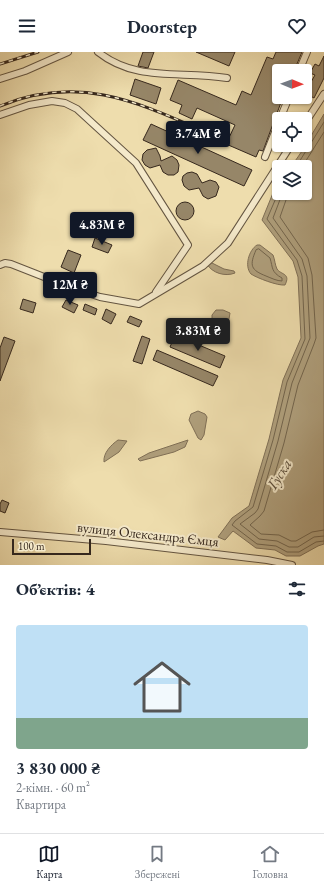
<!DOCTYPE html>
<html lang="uk">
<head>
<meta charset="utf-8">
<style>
	body { margin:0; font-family:"EB Garamond",serif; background:#f2f2f3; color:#1f2937; height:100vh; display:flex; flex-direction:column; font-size:15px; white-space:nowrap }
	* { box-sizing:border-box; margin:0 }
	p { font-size:13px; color:#747a83 }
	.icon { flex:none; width:22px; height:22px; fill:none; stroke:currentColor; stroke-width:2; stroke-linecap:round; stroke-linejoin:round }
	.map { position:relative; height:513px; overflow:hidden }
	.drawer { display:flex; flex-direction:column; background:#fff; flex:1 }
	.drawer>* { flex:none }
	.needle { width:26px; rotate:91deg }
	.buttons { position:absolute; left:272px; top:12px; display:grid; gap:8px }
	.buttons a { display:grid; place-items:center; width:40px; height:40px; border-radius:4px; background:#fff; box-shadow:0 1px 3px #0004; font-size:20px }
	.scale { position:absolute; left:12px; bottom:10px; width:79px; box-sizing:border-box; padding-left:4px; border:2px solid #36281d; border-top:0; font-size:11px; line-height:14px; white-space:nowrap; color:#36281d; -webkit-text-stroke:3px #f4e9ca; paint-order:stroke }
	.price { position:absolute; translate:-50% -34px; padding:0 9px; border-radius:4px; background:#111827; color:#fff; font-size:13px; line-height:26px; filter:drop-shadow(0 1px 2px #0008) }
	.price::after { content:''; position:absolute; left:50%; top:24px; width:12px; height:9px; margin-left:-6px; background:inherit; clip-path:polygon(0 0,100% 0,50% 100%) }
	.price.on { background:#222; color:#fff }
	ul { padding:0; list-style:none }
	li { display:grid; align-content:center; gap:8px; height:212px; padding:0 16px }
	li span { display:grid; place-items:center; height:124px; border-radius:4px; color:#555 }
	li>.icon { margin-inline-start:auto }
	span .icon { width:72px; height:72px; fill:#fffc; stroke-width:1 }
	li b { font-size:17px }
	h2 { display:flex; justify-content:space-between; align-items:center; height:48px; padding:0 16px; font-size:17px }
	header { display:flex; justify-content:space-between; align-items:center; height:52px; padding:0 16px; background:#fff; font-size:18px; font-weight:700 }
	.dock { display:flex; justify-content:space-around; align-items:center; height:56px; border-top:1px solid #e0e1e3; background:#fff; font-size:11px; color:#747a83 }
	.dock a { display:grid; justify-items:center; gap:2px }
	.dock .on { color:#111827 }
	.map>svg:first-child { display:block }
	.water { fill:#af9f7c; stroke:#7f6f56 }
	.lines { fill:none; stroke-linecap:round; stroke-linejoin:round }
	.shore { stroke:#72644c; stroke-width:1 }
	.building { fill:#968668; stroke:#36281d }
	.minor-casing { stroke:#645541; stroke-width:8 }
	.minor { stroke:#f4e9ca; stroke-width:6 }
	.rail-casing { stroke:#36281d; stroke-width:3 }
	.rail { stroke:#f4e9ca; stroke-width:1.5; stroke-dasharray:4.5; stroke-linecap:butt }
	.labels { text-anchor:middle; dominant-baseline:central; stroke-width:4; stroke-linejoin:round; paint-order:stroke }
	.street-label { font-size:14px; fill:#36281d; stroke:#f4e9ca }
	.water-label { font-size:15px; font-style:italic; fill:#5a4c3a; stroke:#f4e9ca }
</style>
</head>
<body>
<header><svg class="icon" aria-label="menu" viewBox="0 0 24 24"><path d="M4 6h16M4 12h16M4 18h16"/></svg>Doorstep<svg class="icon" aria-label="heart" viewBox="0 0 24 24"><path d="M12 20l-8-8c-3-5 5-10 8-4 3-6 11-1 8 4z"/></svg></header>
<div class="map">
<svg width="324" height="513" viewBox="0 0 324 513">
	<rect width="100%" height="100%" fill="#eeddad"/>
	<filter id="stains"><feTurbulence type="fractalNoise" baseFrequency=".005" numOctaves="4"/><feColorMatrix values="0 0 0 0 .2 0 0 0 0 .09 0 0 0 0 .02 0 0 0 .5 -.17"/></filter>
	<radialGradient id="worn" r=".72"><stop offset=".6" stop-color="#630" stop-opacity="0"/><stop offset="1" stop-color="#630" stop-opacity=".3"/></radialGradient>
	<!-- water -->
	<g class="water">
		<path d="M324,62V492L318,494L300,504H286L275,498L256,496L233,479L225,488L218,485L232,466L249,454L269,387L283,328L301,286L298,225L293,209L262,168L273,141L279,132V141H305V115H291L302,99Z"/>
		<path d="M257,193H260L273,203C275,208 275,213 277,217C281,223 291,221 285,233C278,234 257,226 251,222C244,214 249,198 257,193Z"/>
		<path d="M210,210L224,217L234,219L235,221C225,225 212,221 207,212Z"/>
		<path d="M216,258H223L230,261L229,267L223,274H216L212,270V263Z"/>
		<path d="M198,359L205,362L207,365L204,383L201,388L198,386L189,368L191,362Z"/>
		<path d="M118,388L127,389L119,400L104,410C103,401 111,393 118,388Z"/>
		<path d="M188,388L185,395L174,400L140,409L138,407L149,401Z"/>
	</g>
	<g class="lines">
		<!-- shore -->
		<g class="shore">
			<path d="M296,115L324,70"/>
			<path d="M302,115L324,80"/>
			<path d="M279,139L267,167L297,208L302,224L305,287L287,330L273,388L253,455L235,469L232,473L257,492L276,494L287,500H299L316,490L324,489"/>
			<path d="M284,141L281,145L273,166L302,207L307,224L310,286L292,331L278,389L258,457L255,461L240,472L259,487L277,489L289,495H298L314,485L324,484"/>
			<path d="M291,141L286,148L280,165L308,206L312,223L316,286L314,292L298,333L284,391L264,459L260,464L250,473L261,482L279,483L291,489H296L312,480L324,478"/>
			<path d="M259,197L270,206C273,216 271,220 282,226V229C277,229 271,226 266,224C251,218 249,214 256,198Z"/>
		</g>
	</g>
	<!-- building -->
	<g class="building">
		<path d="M143,0H154L148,16L138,14Z"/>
		<path d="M196,0H235L229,14Z"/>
		<path d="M276,0H302L294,19H279V45H283L263,99L259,98L256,105L226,92L235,73L197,56L192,67L179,61L182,53L170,48L178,28L236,53L242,39L251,43L267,5L273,7Z"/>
		<path d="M324,4V26L314,46L305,41V27L311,30L315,23L310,21L315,12L319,14Z"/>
		<path d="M135,27L161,36L156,52L130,43Z"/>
		<path d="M151,72L252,118L244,134L143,88Z"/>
		<path d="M156,96L160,104L161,109L172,104L177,108L179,113L178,120L174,123H168L163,120L160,113L150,116L145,113L142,108L143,102L147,98Z"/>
		<path d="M192,120L197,122L202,131L210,128L216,130L219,135L216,144L208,147L203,144L199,136L189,138L184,134L182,128L183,124L187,121Z"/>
		<circle cx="185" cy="159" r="9"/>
		<path d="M95,186L112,193L108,201L92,195Z"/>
		<path d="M68,198L81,203L74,221L61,215Z"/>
		<path d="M23,247L36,251L33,261L20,257Z"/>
		<path d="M66,248L78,253L74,261L62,255Z"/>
		<path d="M85,252L97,257L95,263L83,258Z"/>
		<path d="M106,257L116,262L111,272L102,267Z"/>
		<path d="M130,264L142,269L139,275L127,270Z"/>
		<path d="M175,283L225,304L220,316L170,295Z"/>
		<path d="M142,284L150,287L142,312L133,309Z"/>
		<path d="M4,285L15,289L0,329V296Z"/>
		<path d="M157,298L218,324L213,334L153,308Z"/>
		<path d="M2,448L9,451L5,461L0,459V452Z"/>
	</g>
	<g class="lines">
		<defs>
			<g id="minor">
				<path d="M98,0C137,31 182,18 227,26"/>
				<path d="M299,19L307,0"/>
				<path d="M0,27L25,19L68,0"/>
				<path d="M0,63L29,53L52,49L65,51L77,57L136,111L188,193L156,240"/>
				<path d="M280,67L289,45"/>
				<path d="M305,71L324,42"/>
				<path d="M265,105L279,70"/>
				<path d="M0,213L5,211L11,212L67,234L100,245L139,252L203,214L228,191L291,93"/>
				<path d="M0,480L106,489L267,508L292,513"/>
			</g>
		</defs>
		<!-- minor casing -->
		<use href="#minor" class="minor-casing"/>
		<!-- minor -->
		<use href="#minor" class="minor"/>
		<defs>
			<g id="rail">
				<path d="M0,12L38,0"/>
				<path d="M0,54C85,19 147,55 224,88"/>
			</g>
		</defs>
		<!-- rail casing -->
		<use href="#rail" class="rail-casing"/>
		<!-- rail -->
		<use href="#rail" class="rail"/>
	</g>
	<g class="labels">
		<!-- street labels -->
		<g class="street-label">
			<text transform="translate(148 482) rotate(6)">вулиця Олександра Ємця</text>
		</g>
		<!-- water labels -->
		<g class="water-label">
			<text transform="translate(279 422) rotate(-58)">Гуска</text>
		</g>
	</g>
	<rect width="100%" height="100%" filter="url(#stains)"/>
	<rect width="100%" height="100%" fill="url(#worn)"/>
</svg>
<div class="buttons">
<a><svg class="needle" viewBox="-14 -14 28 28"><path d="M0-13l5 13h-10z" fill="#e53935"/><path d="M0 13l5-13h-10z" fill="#747a83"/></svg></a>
<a><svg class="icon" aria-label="locate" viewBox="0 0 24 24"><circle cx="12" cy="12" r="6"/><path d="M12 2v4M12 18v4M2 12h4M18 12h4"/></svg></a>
<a><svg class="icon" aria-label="layers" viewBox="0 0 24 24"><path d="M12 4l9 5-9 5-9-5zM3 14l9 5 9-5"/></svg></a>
</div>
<div class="scale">100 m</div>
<b class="price" style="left:198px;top:103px">3.74M ₴</b>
<b class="price" style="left:102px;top:194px">4.83M ₴</b>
<b class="price" style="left:70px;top:254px">12M ₴</b>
<b class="price on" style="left:198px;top:300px">3.83M ₴</b>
</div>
<section class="drawer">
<h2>Об’єктів: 4<svg class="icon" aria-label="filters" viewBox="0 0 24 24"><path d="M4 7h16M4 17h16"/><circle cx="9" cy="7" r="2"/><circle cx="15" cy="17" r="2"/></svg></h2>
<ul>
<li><span style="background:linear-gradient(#bfe0f5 75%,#7fa58c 0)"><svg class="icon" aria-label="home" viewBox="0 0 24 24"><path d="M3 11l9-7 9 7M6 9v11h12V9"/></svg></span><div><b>3 830 000 ₴</b><p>2-кімн. · 60 m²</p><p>Квартира</p></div></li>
</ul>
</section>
<nav class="dock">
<a class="on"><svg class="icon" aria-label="map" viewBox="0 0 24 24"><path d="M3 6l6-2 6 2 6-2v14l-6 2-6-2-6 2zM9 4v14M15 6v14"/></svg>Карта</a>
<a><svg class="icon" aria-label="saved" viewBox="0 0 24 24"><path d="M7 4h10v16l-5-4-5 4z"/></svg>Збережені</a>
<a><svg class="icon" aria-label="home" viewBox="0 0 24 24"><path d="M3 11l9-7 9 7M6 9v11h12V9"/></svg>Головна</a>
</nav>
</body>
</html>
